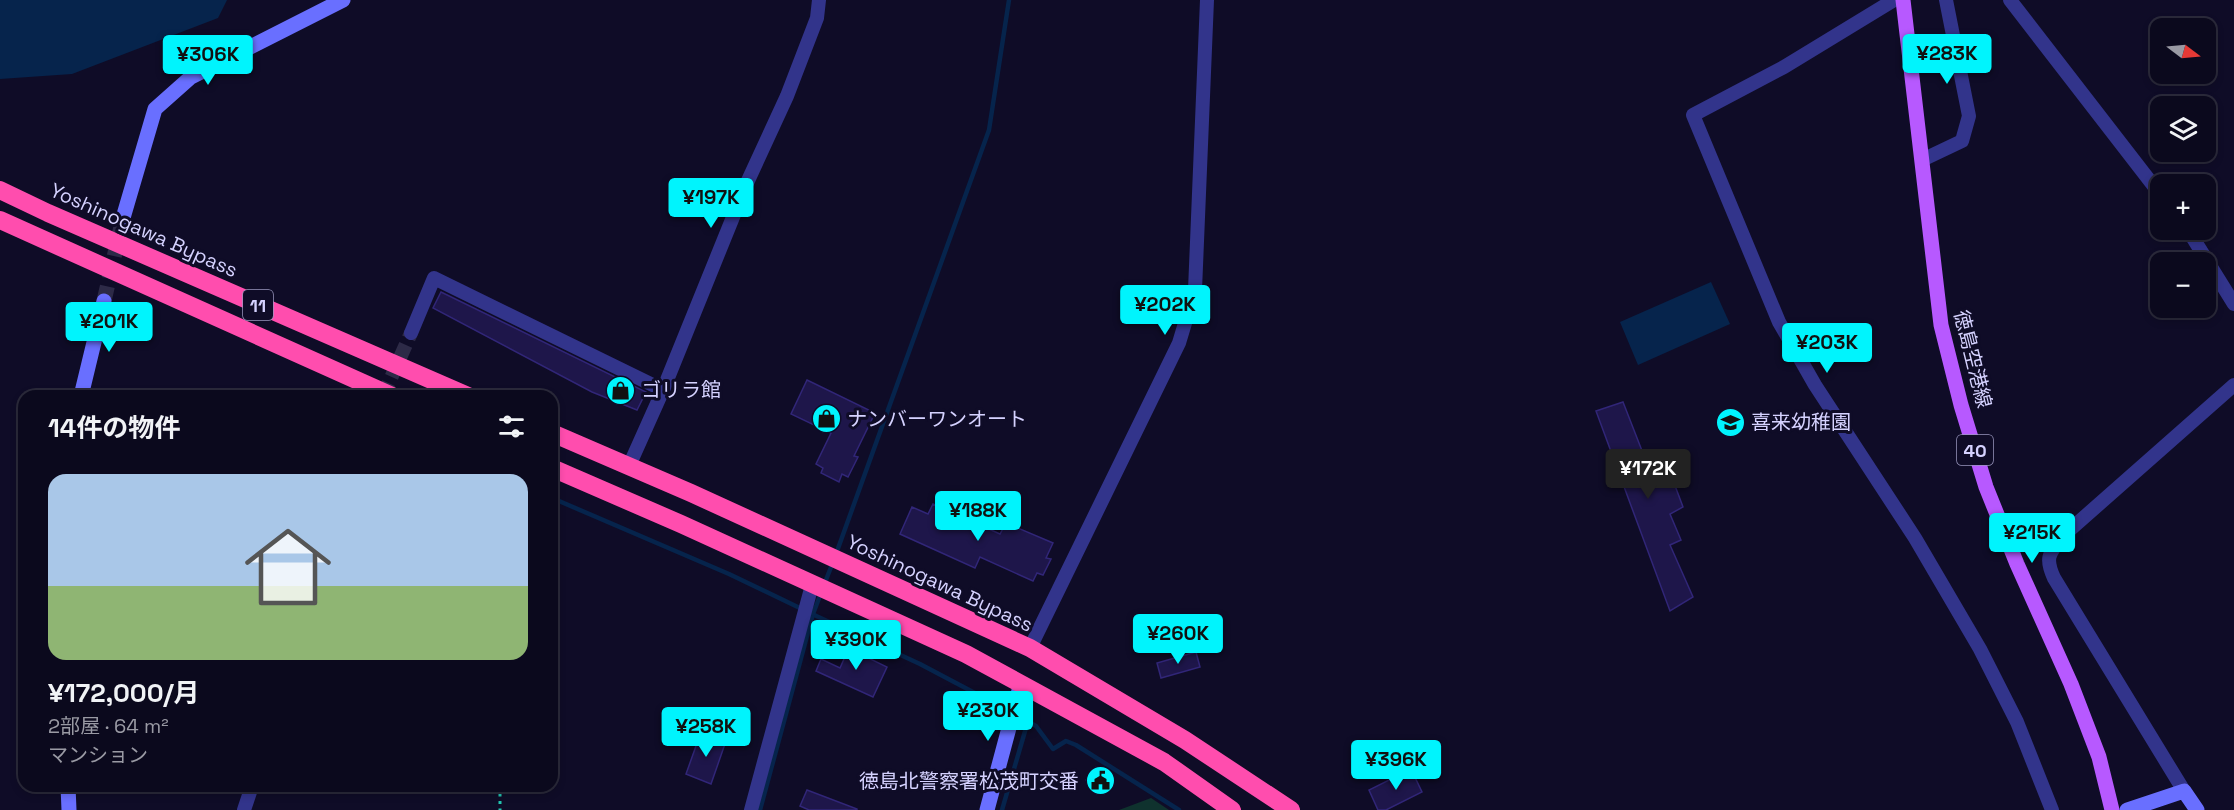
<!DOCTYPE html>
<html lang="ja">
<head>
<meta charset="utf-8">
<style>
	body { margin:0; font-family:"Space Grotesk","Noto Sans JP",sans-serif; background:#19172a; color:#f1f3f6; height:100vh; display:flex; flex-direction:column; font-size:22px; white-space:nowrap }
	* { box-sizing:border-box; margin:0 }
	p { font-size:20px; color:#9a9aa4 }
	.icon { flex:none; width:33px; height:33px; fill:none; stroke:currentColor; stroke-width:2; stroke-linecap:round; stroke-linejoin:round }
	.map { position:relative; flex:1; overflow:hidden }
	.panel { position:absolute; left:18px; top:390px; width:540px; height:402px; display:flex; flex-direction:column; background:#0b091d; border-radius:18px; box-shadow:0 3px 9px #0003,0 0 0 2px #2b2a3b }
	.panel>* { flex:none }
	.needle { width:39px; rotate:106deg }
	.tools { position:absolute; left:2150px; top:18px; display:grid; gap:12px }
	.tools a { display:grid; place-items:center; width:66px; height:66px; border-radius:12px; background:#0b091d; box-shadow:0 3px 9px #0003,0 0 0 2px #2b2a3b; font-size:30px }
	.price { position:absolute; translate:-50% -51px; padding:0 14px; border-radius:6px; background:#00f4fd; color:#111; font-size:20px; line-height:39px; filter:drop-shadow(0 2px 3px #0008) }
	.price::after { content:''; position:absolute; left:50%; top:36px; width:18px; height:14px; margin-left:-9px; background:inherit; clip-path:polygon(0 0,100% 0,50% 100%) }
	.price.current { background:#222; color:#fff }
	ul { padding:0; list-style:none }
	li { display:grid; align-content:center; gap:12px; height:318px; padding:0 30px }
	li+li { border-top:2px solid #2b2a3b }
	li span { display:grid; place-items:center; height:186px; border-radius:18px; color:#555 }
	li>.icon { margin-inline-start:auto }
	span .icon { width:108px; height:108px; fill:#fffc; stroke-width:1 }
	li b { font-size:26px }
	h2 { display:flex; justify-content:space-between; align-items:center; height:72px; padding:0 30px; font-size:26px }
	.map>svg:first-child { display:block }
	.green { fill:#0f322e }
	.water { fill:#06244c }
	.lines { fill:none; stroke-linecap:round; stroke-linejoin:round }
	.stream { stroke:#06244c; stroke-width:4.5 }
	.building { fill:#1e164a; stroke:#312678; stroke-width:1.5 }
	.street-tunnel { stroke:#2d2a47; stroke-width:14; stroke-dasharray:14 7; stroke-linecap:butt }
	.secondary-tunnel { stroke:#2d2a47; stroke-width:15; stroke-dasharray:15 8; stroke-linecap:butt }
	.path { stroke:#22c4b0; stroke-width:3; stroke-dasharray:3 4.5; stroke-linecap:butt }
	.street { stroke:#32348b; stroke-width:14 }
	.secondary { stroke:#696fff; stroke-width:15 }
	.primary { stroke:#b759ff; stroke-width:15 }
	.highway { stroke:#ff4dae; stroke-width:18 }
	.labels { text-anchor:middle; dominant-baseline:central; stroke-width:6; stroke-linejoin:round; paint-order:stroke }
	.shield { fill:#0f0c27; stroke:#9a97be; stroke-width:1.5 }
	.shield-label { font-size:18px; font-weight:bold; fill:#d5d2ff }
	.street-label { font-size:20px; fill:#d5d2ff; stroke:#0f0c27 }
	.poi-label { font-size:20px; fill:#d5d2ff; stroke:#0f0c27; text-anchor:start }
</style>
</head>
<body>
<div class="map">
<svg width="2234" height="810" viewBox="0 0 2234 810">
	<rect width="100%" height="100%" fill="#0f0c27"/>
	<!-- green -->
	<path class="green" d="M1151,798L1169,810H1119Z"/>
	<!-- water -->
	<g class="water">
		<path d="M0,0H227L218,18L72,74L0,79Z"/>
		<path d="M1711,282L1730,324L1638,365L1620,322Z"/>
	</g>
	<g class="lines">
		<!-- stream -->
		<g class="stream">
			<path d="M552,498L729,574L804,610"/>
			<path d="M836,554L989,130L1009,0"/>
			<path d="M824,585L833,562"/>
			<path d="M812,614L920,664L1028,721L1002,810"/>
			<path d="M1027,721L1036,726L1053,749L1066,741L1076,745L1179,810"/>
			<path d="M760,810L813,614L821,593"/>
		</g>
	</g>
	<!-- building -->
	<g class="building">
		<path d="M441,292L646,392L637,410L592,392L433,308Z"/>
		<path d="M807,380L875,413L854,456L858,457L848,477L842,474L839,482L821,473L823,468L816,464L831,433L791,414Z"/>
		<path d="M1623,402L1646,461L1665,459L1683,507L1670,514L1681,540L1670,545L1693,597L1670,611L1596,411Z"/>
		<path d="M933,504L1000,534L1006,523L1053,543L1046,558L1051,559L1043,575L1037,573L1033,581L980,557L975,568L900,534L912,507L928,514Z"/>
		<path d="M851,643L863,648L860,654L887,667L873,697L816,671L821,659L840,668Z"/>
		<path d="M1196,652L1200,667L1161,678L1157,663Z"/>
		<path d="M701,732L726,741L711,784L686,774Z"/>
		<path d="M1096,767L1107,771L1111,778L1106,787L1097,791L1092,790L1086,780Z"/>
		<path d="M1411,769L1422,792L1386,810H1378L1369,790Z"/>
		<path d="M807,790L857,809V810H809L800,806Z"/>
	</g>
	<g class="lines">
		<!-- street-tunnel -->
		<path class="street-tunnel" d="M383,396L411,333"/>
		<!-- secondary-tunnel -->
		<path class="secondary-tunnel" d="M104,301L123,218"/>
		<!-- path -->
		<path class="path" d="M500,786V810"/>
		<!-- street -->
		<g class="street">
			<path d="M1894,0L1784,67L1693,115L1779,322L1815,385L1915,538L1980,649L2017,722L2052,810"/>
			<path d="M2010,0L2160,194"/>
			<path d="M1922,160L1962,141L1969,116L1946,0"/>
			<path d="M2188,230L2234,304"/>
			<path d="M411,333L434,278L663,390"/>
			<path d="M629,466L663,390L746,185L787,96L817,18L819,0"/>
			<path d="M1030,648L1179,343L1195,290L1207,0"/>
			<path d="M2184,791L2054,578C2044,556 2050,553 2064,535L2234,385"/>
			<path d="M244,810L252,786"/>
			<path d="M751,810L812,585"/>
		</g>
		<!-- secondary -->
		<g class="secondary">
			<path d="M123,218L155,109L191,77L343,0"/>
			<path d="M81,396L104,301"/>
			<path d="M68,786L69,810"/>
			<path d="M987,810L1021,683"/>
			<path d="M2127,810L2184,791L2197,810"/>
		</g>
		<!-- primary -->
		<path class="primary" d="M1903,0L1941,325L1961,405L1986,487L2017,564L2071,684L2099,757L2112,810"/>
		<!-- highway -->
		<g class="highway">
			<path d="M0,190L48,213L468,396"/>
			<path d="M0,220L392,396"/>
			<path d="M552,433L691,493L1030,648L1185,740L1291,810"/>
			<path d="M552,468L681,524L966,654L1164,762L1232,810"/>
		</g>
	</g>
	<!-- icons -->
	<defs>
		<symbol id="shop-disc" viewBox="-11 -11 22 22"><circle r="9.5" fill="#00f4fd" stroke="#0f0c27"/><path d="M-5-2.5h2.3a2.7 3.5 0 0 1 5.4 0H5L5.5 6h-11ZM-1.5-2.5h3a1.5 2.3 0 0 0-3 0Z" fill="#111"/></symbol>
		<symbol id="school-disc" viewBox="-11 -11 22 22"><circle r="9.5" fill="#00f4fd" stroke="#0f0c27"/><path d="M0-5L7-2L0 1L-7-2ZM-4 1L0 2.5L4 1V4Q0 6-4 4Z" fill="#111"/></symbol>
		<symbol id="civic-disc" viewBox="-11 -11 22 22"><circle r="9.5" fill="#00f4fd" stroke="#0f0c27"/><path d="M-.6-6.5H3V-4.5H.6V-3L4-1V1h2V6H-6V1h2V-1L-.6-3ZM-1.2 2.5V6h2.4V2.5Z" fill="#111"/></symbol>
	</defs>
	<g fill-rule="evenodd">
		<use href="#shop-disc" x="604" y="374" width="33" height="33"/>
		<use href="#shop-disc" x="810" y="402" width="33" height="33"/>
		<use href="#school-disc" x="1714" y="406" width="33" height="33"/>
		<use href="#civic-disc" x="1084" y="764" width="33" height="33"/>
	</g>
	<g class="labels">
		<!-- shield labels -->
		<g class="shield">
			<rect x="243" y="290" width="30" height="30" rx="4.5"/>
			<rect x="1957" y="435" width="36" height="30" rx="4.5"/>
		</g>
		<g class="shield-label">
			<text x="258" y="305">11</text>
			<text x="1975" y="450">40</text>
		</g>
		<!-- street labels -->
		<g class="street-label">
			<text transform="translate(144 230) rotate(24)">Yoshinogawa Bypass</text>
			<text transform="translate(1973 359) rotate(76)">徳島空港線</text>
			<text transform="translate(940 583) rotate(25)">Yoshinogawa Bypass</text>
		</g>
		<!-- poi labels -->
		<g class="poi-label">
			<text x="641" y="390">ゴリラ館</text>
			<text x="847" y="419">ナンバーワンオート</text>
			<text x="1751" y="422">喜来幼稚園</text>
			<text x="1079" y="781" text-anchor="end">徳島北警察署松茂町交番</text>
		</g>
	</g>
</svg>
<div class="tools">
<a><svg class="needle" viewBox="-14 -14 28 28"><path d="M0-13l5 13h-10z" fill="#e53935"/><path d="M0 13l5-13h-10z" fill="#9a9aa4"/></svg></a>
<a><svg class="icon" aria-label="layers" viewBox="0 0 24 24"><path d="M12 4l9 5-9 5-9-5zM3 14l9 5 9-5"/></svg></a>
<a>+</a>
<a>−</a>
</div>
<b class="price" style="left:1947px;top:85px">¥283K</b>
<b class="price" style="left:208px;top:86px">¥306K</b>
<b class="price" style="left:711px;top:229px">¥197K</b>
<b class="price" style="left:1165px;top:336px">¥202K</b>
<b class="price" style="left:109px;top:353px">¥201K</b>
<b class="price" style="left:1827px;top:374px">¥203K</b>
<b class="price current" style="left:1648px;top:500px">¥172K</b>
<b class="price" style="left:978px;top:542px">¥188K</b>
<b class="price" style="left:2032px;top:564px">¥215K</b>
<b class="price" style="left:1178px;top:665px">¥260K</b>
<b class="price" style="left:856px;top:671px">¥390K</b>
<b class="price" style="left:988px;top:742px">¥230K</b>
<b class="price" style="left:706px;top:758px">¥258K</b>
<b class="price" style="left:1396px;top:791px">¥396K</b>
<section class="panel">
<h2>14件の物件<svg class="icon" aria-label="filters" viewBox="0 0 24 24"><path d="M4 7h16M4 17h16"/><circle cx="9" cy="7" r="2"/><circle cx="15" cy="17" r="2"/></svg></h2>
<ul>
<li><span style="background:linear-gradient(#a9c7e8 60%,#8fb573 0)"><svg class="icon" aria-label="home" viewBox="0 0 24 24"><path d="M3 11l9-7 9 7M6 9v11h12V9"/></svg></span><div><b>¥172,000/月</b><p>2部屋 · 64 m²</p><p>マンション</p></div></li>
</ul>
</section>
</div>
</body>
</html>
